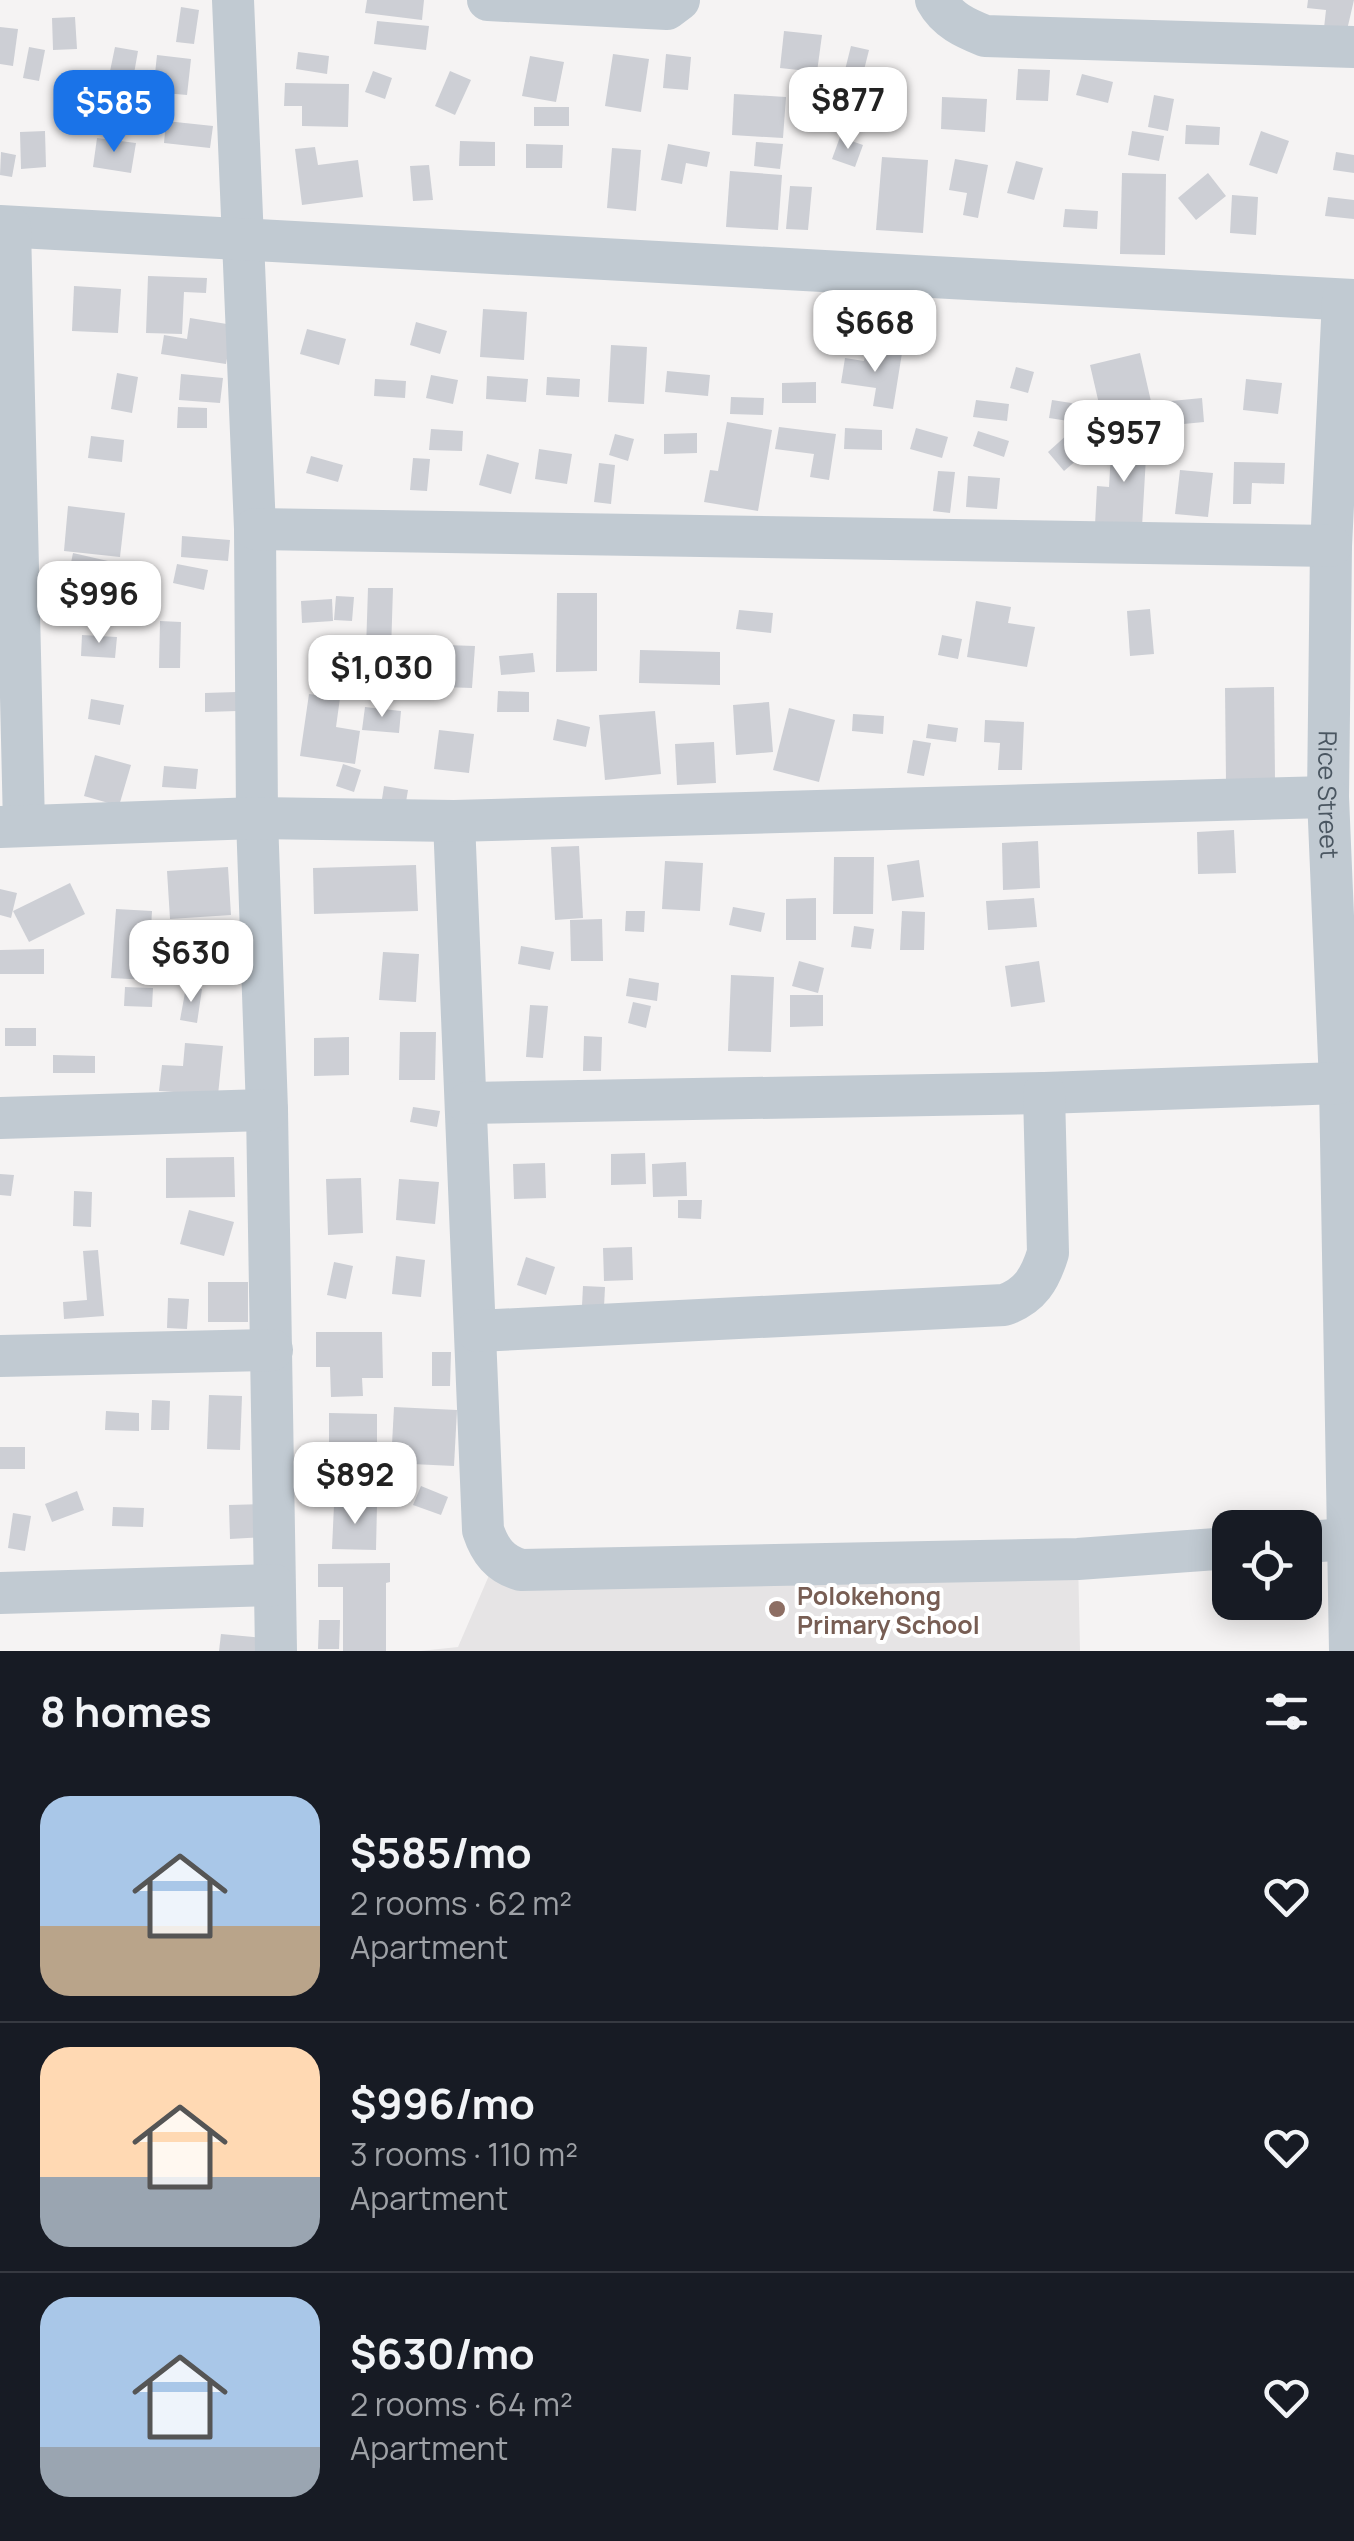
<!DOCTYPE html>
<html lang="en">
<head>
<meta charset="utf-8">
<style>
	body { margin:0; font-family:Manrope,sans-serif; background:#20242c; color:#f1f3f6; height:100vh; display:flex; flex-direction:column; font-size:38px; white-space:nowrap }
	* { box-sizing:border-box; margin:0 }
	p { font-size:32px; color:#9ea1a6 }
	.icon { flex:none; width:55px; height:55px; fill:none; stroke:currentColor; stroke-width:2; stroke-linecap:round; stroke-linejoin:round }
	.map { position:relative; height:1651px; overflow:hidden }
	.sheet { display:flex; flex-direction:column; background:#171b24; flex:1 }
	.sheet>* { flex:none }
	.tools { position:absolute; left:1212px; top:1510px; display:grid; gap:20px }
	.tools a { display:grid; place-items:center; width:110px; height:110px; border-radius:20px; background:#171b24; box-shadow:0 5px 25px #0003; font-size:50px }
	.price { position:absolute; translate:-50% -85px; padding:0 22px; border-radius:20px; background:#fff; color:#222; font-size:32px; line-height:65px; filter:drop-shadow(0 2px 5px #0008) }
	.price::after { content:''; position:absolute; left:50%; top:60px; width:30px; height:22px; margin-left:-15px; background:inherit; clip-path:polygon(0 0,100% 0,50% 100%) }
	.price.active { background:#1a73e8; color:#fff }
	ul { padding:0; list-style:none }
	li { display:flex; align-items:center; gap:30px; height:250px; padding:0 40px }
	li+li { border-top:2px solid #363941 }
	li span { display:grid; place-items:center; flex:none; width:280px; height:200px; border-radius:30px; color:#555 }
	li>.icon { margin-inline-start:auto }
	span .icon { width:120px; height:120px; fill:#fffc; stroke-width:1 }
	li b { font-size:42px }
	h2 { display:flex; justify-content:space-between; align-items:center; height:120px; padding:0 40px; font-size:42px }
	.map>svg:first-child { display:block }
	.education { fill:#e6e4e5 }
	.building { fill:#cdcfd5 }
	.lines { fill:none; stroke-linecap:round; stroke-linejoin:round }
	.minor { stroke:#c1cad2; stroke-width:42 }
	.education-dot { fill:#8d6e63; stroke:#fff; stroke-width:4 }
	.labels { text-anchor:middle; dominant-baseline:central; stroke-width:8; stroke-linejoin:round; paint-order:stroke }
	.street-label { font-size:25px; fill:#4a5661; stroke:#fff }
	.education-label { font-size:25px; font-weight:bold; fill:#785e54; stroke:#fff; text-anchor:start }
</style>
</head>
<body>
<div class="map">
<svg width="1354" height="1651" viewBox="0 0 1354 1651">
	<rect width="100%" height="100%" fill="#f5f3f3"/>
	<!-- education -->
	<path class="education" d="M497,1557L1078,1559L1080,1651H420L458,1647Z"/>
	<!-- building -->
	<g class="building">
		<path d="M367,0H424L422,20L365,13Z"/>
		<path d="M1308,0H1354L1347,30L1324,28L1326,10L1307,8Z"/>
		<path d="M181,7L199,10L194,44L176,42Z"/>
		<path d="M75,17L77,49L53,50L52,18Z"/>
		<path d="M377,21L429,26L426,50L374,44Z"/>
		<path d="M0,27L18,29L13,66L0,64Z"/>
		<path d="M784,31L822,35L817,72L780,68Z"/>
		<path d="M851,46L869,50L863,74L845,70Z"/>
		<path d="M29,47L45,50L39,81L23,78Z"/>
		<path d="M115,47L138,51L132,85L108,81Z"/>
		<path d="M298,52L329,56L327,74L296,69Z"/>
		<path d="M613,54L649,59L641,112L605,106Z"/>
		<path d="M666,54L691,57L688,90L663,88Z"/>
		<path d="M157,55L191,59L187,95L153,92Z"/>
		<path d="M530,56L564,62L556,102L522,96Z"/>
		<path d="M1018,69L1050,70L1048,101L1016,100Z"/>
		<path d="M373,71L392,78L385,99L365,92Z"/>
		<path d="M450,71L471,80L455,115L435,106Z"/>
		<path d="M1082,74L1113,82L1108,103L1076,95Z"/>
		<path d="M100,81L131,92L125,112L93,101Z"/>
		<path d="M285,83L349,84L348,127L302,126V106H284Z"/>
		<path d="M734,94L786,97L783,138L732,135Z"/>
		<path d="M1154,95L1174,99L1168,131L1148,127Z"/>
		<path d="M942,97L987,99L985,132L941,129Z"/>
		<rect x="534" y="107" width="35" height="19"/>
		<path d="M166,121L213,126L210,148L164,143Z"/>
		<path d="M1186,125L1220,127L1219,145L1185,144Z"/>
		<path d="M45,131L46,167L21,169L20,132Z"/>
		<path d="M1132,131L1164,136L1159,161L1128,155Z"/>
		<path d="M1261,131L1289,141L1277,174L1249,165Z"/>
		<path d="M840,137L863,145L855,167L832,159Z"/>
		<path d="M97,138L136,143L131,173L93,167Z"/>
		<path d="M460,141L495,142V166H459Z"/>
		<path d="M756,142L783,144L780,169L754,166Z"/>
		<path d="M526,144L563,145L562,168H526Z"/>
		<path d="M668,144L710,152L707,167L686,163L682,184L661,180Z"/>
		<path d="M315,147L318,165L358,160L363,197L302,205L295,149Z"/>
		<path d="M612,148L641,150L636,211L607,208Z"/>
		<path d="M1,152L16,155L12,177L0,175Z"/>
		<path d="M1336,152L1354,155V173L1333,170Z"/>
		<path d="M882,157L928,160L923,233L876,230Z"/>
		<path d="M955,159L988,165L978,218L963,215L967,193L949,190Z"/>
		<path d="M1016,161L1043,168L1034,200L1007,193Z"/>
		<path d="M429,165L433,200L413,201L410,166Z"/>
		<path d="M730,171L782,175L778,230L726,227Z"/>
		<path d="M1122,173L1166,174L1165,255L1120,254Z"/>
		<path d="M1208,173L1226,196L1196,220L1178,198Z"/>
		<path d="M790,186L812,187L808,230L786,229Z"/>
		<path d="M1232,195L1258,197L1256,235L1230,233Z"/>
		<path d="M1328,197L1354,200V219L1325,216Z"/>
		<path d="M1065,209L1098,211L1097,229L1063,227Z"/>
		<path d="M148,276L207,278L206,293L184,292L182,334L146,333Z"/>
		<path d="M74,286L121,289L118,333L72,331Z"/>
		<path d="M483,309L527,312L524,360L480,357Z"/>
		<path d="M190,318L233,325L226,364L161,354L164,335L187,339Z"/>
		<path d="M416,322L447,331L440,354L410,345Z"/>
		<path d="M307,329L346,339L339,365L300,354Z"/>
		<path d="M611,345L647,347L644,404L608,402Z"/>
		<path d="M867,347L902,353L893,409L873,406L876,388L841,383L845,358L864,361Z"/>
		<path d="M1140,353L1155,419L1105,430L1090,365Z"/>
		<path d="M1016,367L1034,372L1028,393L1010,388Z"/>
		<path d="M667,371L710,375L708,396L665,392Z"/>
		<path d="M117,373L138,377L132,413L111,409Z"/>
		<path d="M181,374L223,378L220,403L179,400Z"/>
		<path d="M431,375L458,380L453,404L426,398Z"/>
		<path d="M487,376L528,379L526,402L486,399Z"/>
		<path d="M547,377L580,379L579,397L546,395Z"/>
		<path d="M375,379L406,381L405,398L374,396Z"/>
		<path d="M1246,379L1282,383L1278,414L1243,410Z"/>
		<path d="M816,382V403H782V383Z"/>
		<path d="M731,397L764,398L763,415L730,414Z"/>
		<path d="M1202,398L1204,422L1173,425L1171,401Z"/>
		<path d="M976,400L1009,404L1007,421L973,417Z"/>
		<path d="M1052,400L1084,405L1081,423L1049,418Z"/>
		<path d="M178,407L207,408V428H177Z"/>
		<path d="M727,422L772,430L758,511L704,502L710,470L718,471Z"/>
		<path d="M779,427L836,434L829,480L810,477L814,454L775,449Z"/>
		<path d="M845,428L882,430V450L844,449Z"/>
		<path d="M916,428L948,437L942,458L910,449Z"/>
		<path d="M431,429L463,431L462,451L429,450Z"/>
		<path d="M978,431L1009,441L1004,457L973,446Z"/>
		<path d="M697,433V453L664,454V434Z"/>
		<path d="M615,434L634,439L628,461L609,455Z"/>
		<path d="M1068,434L1085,453L1064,471L1048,452Z"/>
		<path d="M91,436L124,440L122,462L88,458Z"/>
		<path d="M1112,437L1147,439L1142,527L1095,525L1097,486L1109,487Z"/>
		<path d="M539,449L572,454L567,484L535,479Z"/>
		<path d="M487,454L519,463L511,494L479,485Z"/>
		<path d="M311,456L343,465L338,482L306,473Z"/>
		<path d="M413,458L430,459L427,491L410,490Z"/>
		<path d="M1234,462L1285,463L1284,484L1252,483L1251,504H1233Z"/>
		<path d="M599,463L615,465L611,504L594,502Z"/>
		<path d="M1180,470L1213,473L1208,517L1175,514Z"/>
		<path d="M938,471L955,472L950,513L933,511Z"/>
		<path d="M968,476L1000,478L997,509L966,507Z"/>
		<path d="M68,506L125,513L120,557L64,551Z"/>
		<path d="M182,536L230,540L228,561L181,557Z"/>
		<path d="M73,553L143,569L136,602L66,587Z"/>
		<path d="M177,564L208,570L204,590L173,583Z"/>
		<path d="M368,588H393L391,651L366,650Z"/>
		<path d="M557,593H597V671L556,672Z"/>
		<path d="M336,596L354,597L352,621L334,620Z"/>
		<path d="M83,597L109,601L107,619L80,615Z"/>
		<path d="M332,599L333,621L302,623L301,601Z"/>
		<path d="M976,601L1011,607L1008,623L1035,627L1027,667L967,657Z"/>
		<path d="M1150,609L1154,654L1130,656L1127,611Z"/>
		<path d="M739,610L773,613L771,633L736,629Z"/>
		<path d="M160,621L181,622L180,668H159Z"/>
		<path d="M82,635L117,637L115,658L81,656Z"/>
		<path d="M942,635L962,639L958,659L938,655Z"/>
		<path d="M445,645L475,646L472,688L443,687Z"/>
		<path d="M640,650L720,652V685L639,683Z"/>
		<path d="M533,653L535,672L501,675L499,656Z"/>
		<path d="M1274,687L1275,779L1226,780L1225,688Z"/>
		<path d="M498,691L529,692V712H497Z"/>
		<path d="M237,692V711L205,712V693Z"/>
		<path d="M309,694L340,698L336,727L360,731L355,764L300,756Z"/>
		<path d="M91,699L124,705L120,725L88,719Z"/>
		<path d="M769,702L773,752L736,755L733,705Z"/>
		<path d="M365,707L401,711L399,733L362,730Z"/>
		<path d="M789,708L835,720L819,782L773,770Z"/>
		<path d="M655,711L661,774L605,780L599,715Z"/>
		<path d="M853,714L884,716L883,734L852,731Z"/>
		<path d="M557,719L590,727L586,747L553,740Z"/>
		<path d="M985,720L1024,722L1022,770H998L1000,743L984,742Z"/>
		<path d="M928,724L958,728L956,742L926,738Z"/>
		<path d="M439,730L474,734L469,773L434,769Z"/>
		<path d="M913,740L931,743L924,776L907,773Z"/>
		<path d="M714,742L716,783L677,785L675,744Z"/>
		<path d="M95,755L131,765L119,806L84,796Z"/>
		<path d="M343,764L361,770L354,792L336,786Z"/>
		<path d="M164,766L198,769L196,789L162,787Z"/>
		<path d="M384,786L408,790L406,802L382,799Z"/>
		<path d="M1234,830L1236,873L1198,874L1197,832Z"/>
		<path d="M1038,841L1040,888L1003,890L1002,843Z"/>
		<path d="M579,846L583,918L555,920L551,847Z"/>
		<path d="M834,857H874L873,914H833Z"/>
		<path d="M919,860L924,897L892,901L887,865Z"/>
		<path d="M665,861L703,863L700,911L662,909Z"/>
		<path d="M416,865L418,911L314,914L313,868Z"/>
		<path d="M228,867L231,915L170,919L167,871Z"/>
		<path d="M70,883L85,914L29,942L13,911Z"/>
		<path d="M0,889L17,893L11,918L0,915Z"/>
		<path d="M816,898V940H786V899Z"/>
		<path d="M1034,898L1037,927L988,930L986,901Z"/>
		<path d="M733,907L765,913L761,932L729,925Z"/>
		<path d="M116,909L152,911L148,980L111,978Z"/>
		<path d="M626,911H645L644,932L625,931Z"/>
		<path d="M902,911L925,912L924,950H900Z"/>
		<path d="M602,919L603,961H571L570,920Z"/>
		<path d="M854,926L874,929L871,949L851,947Z"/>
		<path d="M521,946L554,952L550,970L518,964Z"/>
		<path d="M44,949V974H0V950Z"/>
		<path d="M383,952L419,954L416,1002L379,1000Z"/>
		<path d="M799,961L824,968L818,993L792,986Z"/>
		<path d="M1039,961L1045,1002L1011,1007L1005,966Z"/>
		<path d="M731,975L774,977L771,1052L728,1051Z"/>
		<path d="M629,978L659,983L657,1001L626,996Z"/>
		<path d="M125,987L153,988L152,1007L124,1006Z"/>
		<path d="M186,987L202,989L197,1023L180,1020Z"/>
		<path d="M790,995H823V1026L790,1027Z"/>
		<path d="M633,1002L651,1006L646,1028L628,1023Z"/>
		<path d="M530,1005L548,1006L543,1058L526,1057Z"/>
		<rect x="5" y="1028" width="31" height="18"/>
		<path d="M400,1032H436L435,1080H399Z"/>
		<path d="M584,1036L602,1037L601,1071H583Z"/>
		<path d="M349,1037V1075L314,1076V1038Z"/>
		<path d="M185,1043L223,1046L218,1095L159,1091L162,1065L183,1066Z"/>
		<path d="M53,1055L95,1056V1073H53Z"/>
		<path d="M413,1107L440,1111L437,1127L410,1122Z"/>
		<path d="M645,1153L646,1184L611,1185V1154Z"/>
		<path d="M234,1157L235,1197L166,1198V1158Z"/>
		<path d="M686,1162L687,1196L653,1197L652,1164Z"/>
		<path d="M545,1163L546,1198L514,1199L513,1164Z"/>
		<path d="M0,1174L14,1175L11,1196L0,1195Z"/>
		<path d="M361,1178L363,1233L328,1235L326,1179Z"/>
		<path d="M399,1179L439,1182L435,1224L396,1220Z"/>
		<path d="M74,1191L92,1192L91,1227L73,1226Z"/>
		<path d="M678,1200H702L701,1219L678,1218Z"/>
		<path d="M189,1210L234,1222L224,1256L180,1244Z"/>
		<path d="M632,1247L633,1280L604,1281L603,1248Z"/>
		<path d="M98,1250L104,1316L64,1319L63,1302L87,1300L83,1251Z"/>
		<path d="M396,1256L425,1260L421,1297L392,1294Z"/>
		<path d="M526,1257L555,1267L546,1295L517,1285Z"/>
		<path d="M334,1262L353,1266L346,1299L327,1295Z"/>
		<rect x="208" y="1282" width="40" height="40"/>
		<path d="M583,1286L605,1287L604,1307L582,1306Z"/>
		<path d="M168,1298L189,1299L187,1329L167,1328Z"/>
		<path d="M316,1332H382L383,1378H362L363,1396L331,1397L330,1367H316Z"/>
		<path d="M432,1352H451L450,1386H432Z"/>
		<path d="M209,1395L242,1396L240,1450L207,1449Z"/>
		<path d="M152,1400L170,1401L169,1430H151Z"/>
		<path d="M394,1407L457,1410L454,1466L391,1463Z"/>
		<path d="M106,1411L139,1413V1431L105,1430Z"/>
		<path d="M329,1413L377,1414V1445L329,1444Z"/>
		<rect x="0" y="1447" width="25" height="22"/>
		<path d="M421,1486L448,1497L441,1515L413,1505Z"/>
		<path d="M77,1491L84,1510L52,1522L45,1504Z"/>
		<path d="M262,1504L264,1537L230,1539L229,1505Z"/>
		<path d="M334,1505H377L376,1550L332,1549Z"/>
		<path d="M113,1507L144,1508L143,1527L112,1526Z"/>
		<path d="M13,1513L31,1516L25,1551L8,1548Z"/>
		<path d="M390,1563V1582L386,1583V1651H343V1587H318V1564Z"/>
		<path d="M319,1620H340L339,1649H318Z"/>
		<path d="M221,1634L275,1639L274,1651H219Z"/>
	</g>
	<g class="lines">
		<!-- minor -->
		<g class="minor">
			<path d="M233,0L255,529L257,818L267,1110L276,1651"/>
			<path d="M488,0L667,9L679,0"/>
			<path d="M936,0C947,20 965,28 985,36L1354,47"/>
			<path d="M0,226L1354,300"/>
			<path d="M10,227L24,825"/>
			<path id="s1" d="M1343,300L1331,546L1328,797L1340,1083L1350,1651"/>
			<path d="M255,529L1331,546"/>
			<path d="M454,821L483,1530C490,1551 500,1564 521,1570L1078,1559L1230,1548"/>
			<path d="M0,827L257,818L454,821L1328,797"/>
			<path d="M468,1103L1044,1093L1340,1083"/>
			<path d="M0,1118L267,1110"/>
			<path d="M477,1331L1004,1305C1030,1296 1040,1279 1048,1253L1044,1093"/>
			<path d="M0,1356L272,1350"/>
			<path d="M1305,1542L1349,1539"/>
			<path d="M0,1593L274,1585"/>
		</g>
	</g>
	<!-- markers -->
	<circle class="education-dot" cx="777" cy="1609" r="10"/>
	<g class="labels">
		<!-- street labels -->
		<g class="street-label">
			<text stroke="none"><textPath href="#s1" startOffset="495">Rice Street</textPath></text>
		</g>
		<!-- education labels -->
		<g class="education-label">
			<text x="797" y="1595">Polokehong<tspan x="797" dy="29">Primary School</tspan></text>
		</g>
	</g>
</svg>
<div class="tools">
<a><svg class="icon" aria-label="locate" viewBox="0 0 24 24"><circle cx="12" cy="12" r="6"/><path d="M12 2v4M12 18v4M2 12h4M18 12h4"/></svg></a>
</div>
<b class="price" style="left:848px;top:152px">$877</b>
<b class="price active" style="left:114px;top:155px">$585</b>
<b class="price" style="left:875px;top:375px">$668</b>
<b class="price" style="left:1124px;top:485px">$957</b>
<b class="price" style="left:99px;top:646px">$996</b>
<b class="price" style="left:382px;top:720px">$1,030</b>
<b class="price" style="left:191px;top:1005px">$630</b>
<b class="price" style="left:355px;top:1527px">$892</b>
</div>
<section class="sheet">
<h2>8 homes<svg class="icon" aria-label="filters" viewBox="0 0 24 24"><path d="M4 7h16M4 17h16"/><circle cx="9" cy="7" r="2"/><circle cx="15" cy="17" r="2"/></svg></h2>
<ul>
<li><span style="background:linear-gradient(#a9c7e8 65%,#b9a48a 0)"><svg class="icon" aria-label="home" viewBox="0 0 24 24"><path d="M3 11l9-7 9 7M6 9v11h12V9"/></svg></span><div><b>$585/mo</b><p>2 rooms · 62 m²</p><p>Apartment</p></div><svg class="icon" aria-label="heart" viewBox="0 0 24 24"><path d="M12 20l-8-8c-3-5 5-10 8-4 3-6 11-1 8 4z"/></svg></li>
<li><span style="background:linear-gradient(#ffd9b3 65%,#9aa5b1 0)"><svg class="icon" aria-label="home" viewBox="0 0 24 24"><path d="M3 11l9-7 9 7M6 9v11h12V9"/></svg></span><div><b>$996/mo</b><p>3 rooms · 110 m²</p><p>Apartment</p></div><svg class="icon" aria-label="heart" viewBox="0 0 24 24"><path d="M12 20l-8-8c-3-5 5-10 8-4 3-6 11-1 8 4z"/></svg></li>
<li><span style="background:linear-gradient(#a9c7e8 75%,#9aa5b1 0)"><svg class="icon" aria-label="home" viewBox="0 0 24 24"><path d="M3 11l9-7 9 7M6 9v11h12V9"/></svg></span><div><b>$630/mo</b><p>2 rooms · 64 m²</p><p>Apartment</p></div><svg class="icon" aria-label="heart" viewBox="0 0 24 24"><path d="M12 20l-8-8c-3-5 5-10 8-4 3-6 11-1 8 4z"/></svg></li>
</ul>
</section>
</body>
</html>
